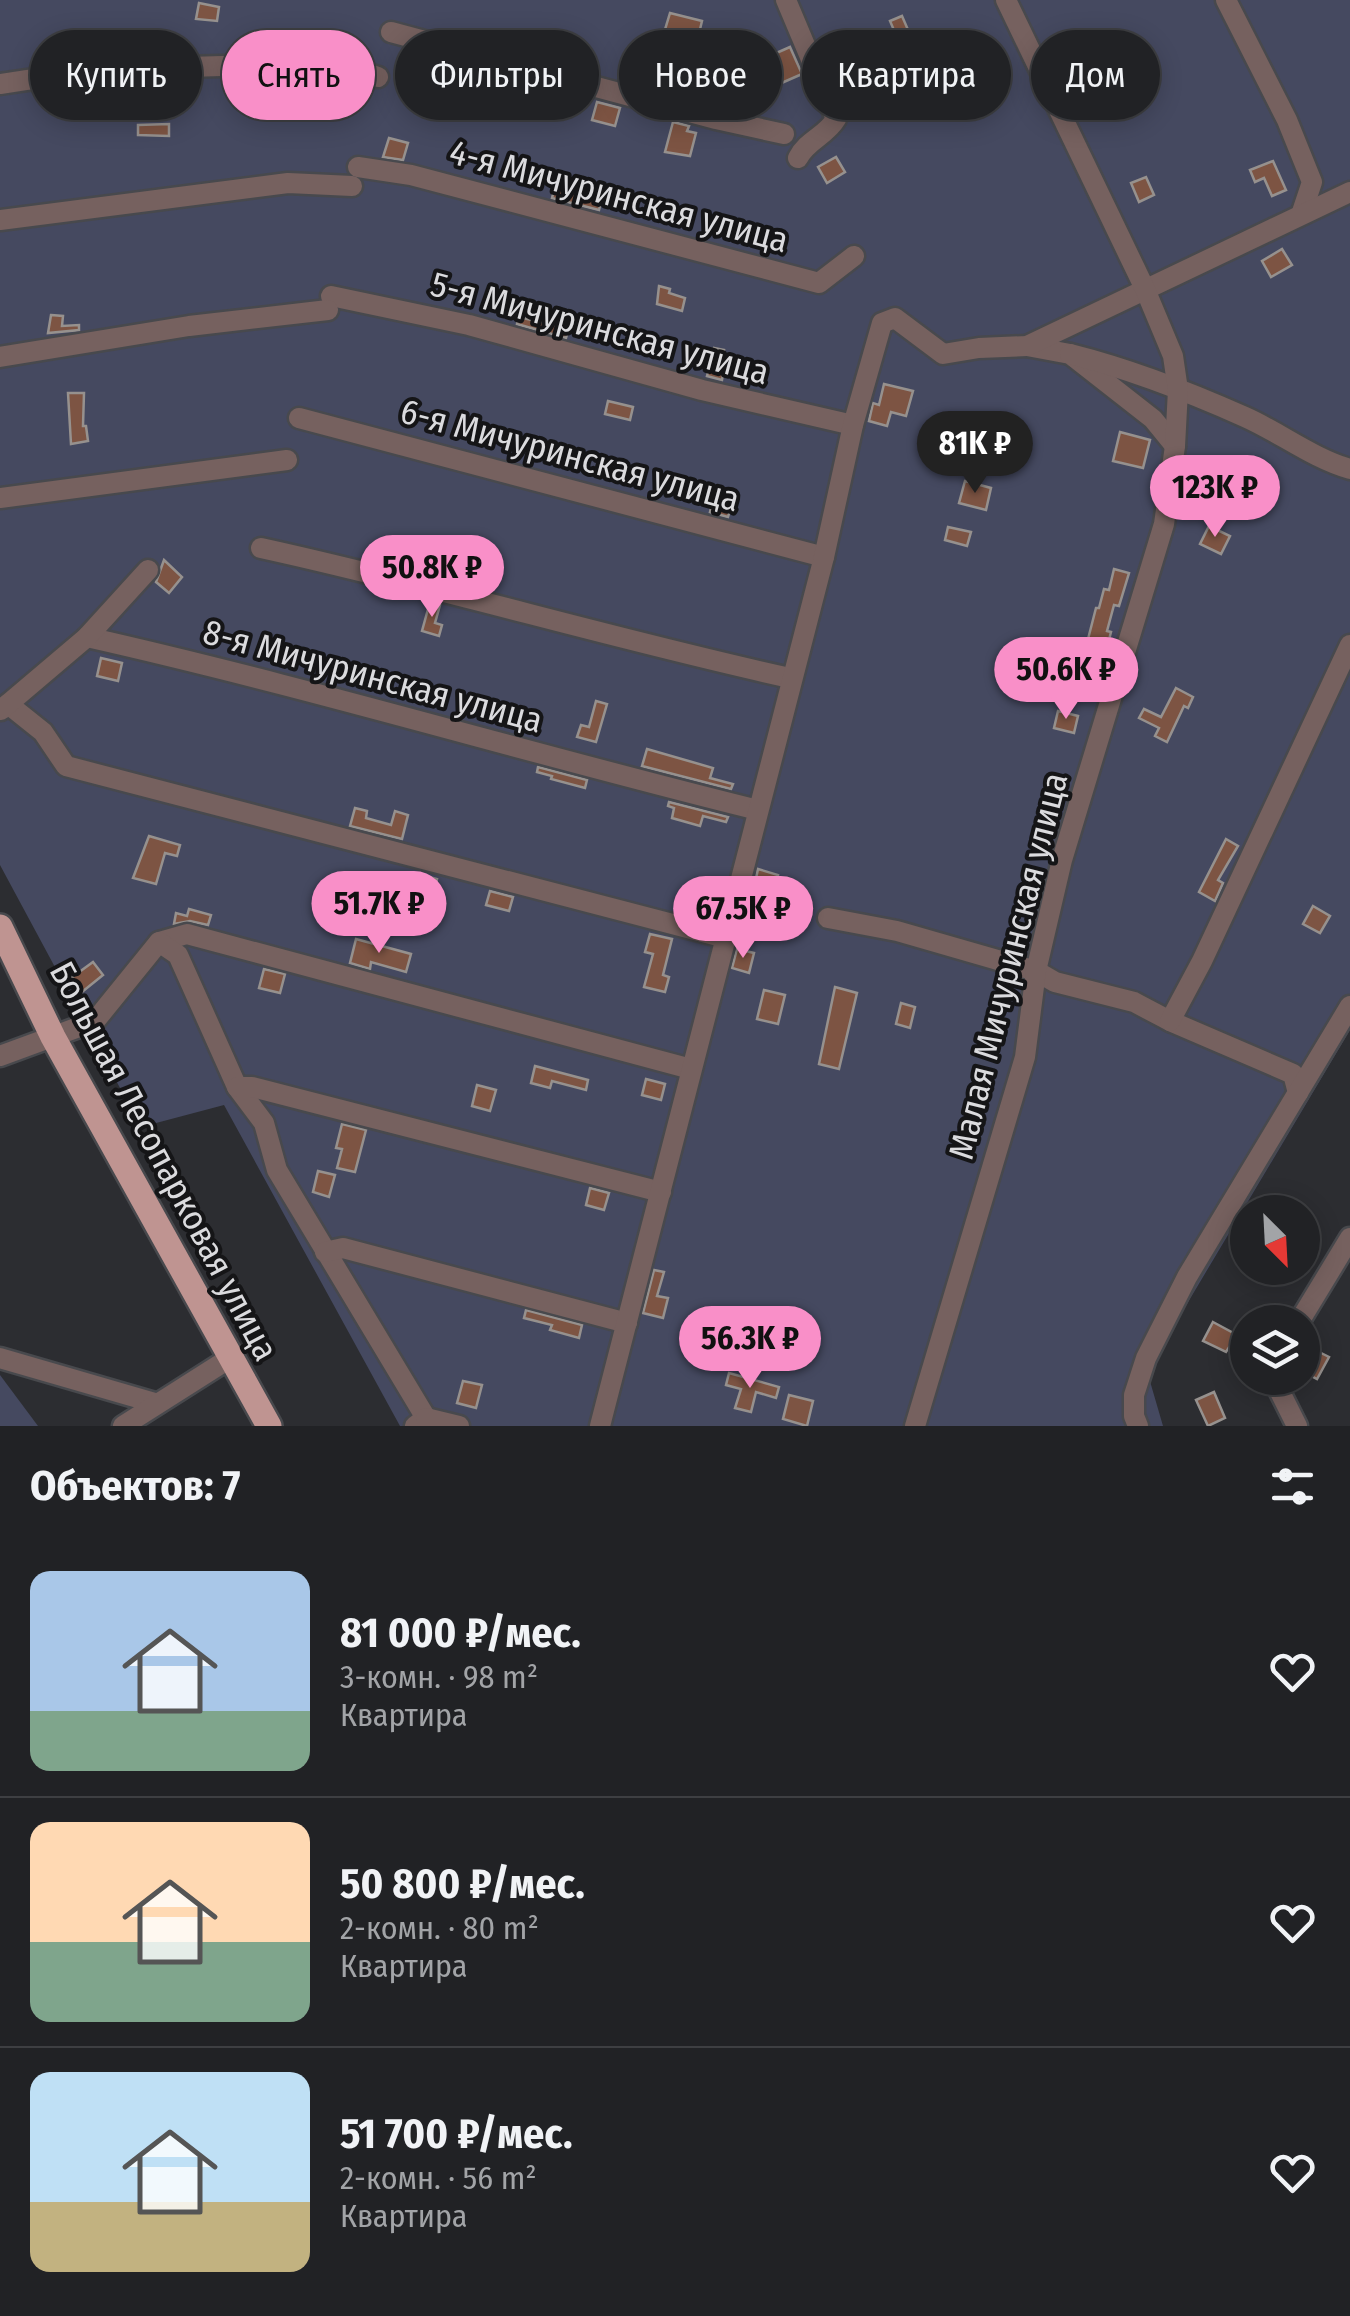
<!DOCTYPE html>
<html lang="ru">
<head>
<meta charset="utf-8">
<style>
	body { margin:0; font-family:"Fira Sans Condensed",sans-serif; background:#2d2f32; color:#f1f3f6; height:100vh; display:flex; flex-direction:column; font-size:38px; white-space:nowrap }
	* { box-sizing:border-box; margin:0 }
	p { font-size:32px; color:#a2a4a7 }
	.icon { flex:none; width:55px; height:55px; fill:none; stroke:currentColor; stroke-width:2; stroke-linecap:round; stroke-linejoin:round }
	.map { position:relative; height:1426px; overflow:hidden }
	.side { display:flex; flex-direction:column; background:#212225; flex:1 }
	.side>* { flex:none }
	.guide { position:absolute; left:30px; top:30px; width:1290px; height:90px; display:flex; gap:20px }
	.needle { width:65px; rotate:156deg }
	.tools { position:absolute; left:1230px; top:1195px; display:grid; gap:20px }
	.tools a { display:grid; place-items:center; width:90px; height:90px; border-radius:50%; background:#212225; box-shadow:0 5px 25px #0003,0 0 0 2px #3e3f42; font-size:50px }
	.price { position:absolute; translate:-50% -85px; padding:0 22px; border-radius:35px; background:#f98fc8; color:#111; font-size:32px; line-height:65px; filter:drop-shadow(0 2px 5px #0008) }
	.price::after { content:''; position:absolute; left:50%; top:60px; width:30px; height:22px; margin-left:-15px; background:inherit; clip-path:polygon(0 0,100% 0,50% 100%) }
	.price.active { background:#222; color:#fff }
	ul { padding:0; list-style:none }
	li { display:flex; align-items:center; gap:30px; height:250px; padding:0 30px }
	li+li { border-top:2px solid #3e3f42 }
	li span { display:grid; place-items:center; flex:none; width:280px; height:200px; border-radius:20px; color:#555 }
	li>.icon { margin-inline-start:auto }
	span .icon { width:120px; height:120px; fill:#fffc; stroke-width:1 }
	li b { font-size:42px }
	h2 { display:flex; justify-content:space-between; align-items:center; height:120px; padding:0 30px; font-size:42px }
	.tag { padding:0 35px; border-radius:45px; background:#212225; box-shadow:0 5px 25px #0003,0 0 0 2px #3e3f42; font-size:35px; line-height:90px }
	.tag.active { background:#f98fc8; color:#111 }
	.map>svg:first-child { display:block }
	.green { fill:#454960 }
	.building { fill:#7d5443; stroke:#96918e; stroke-width:2.5 }
	.lines { fill:none; stroke-linecap:round; stroke-linejoin:round }
	.minor-casing { stroke:#48494d; stroke-width:25 }
	.major-casing { stroke:#48494d; stroke-width:30 }
	.minor { stroke:#76615f; stroke-width:20 }
	.major { stroke:#bf9491; stroke-width:25 }
	.labels { text-anchor:middle; dominant-baseline:central; stroke-width:8; stroke-linejoin:round; paint-order:stroke }
	.street-label { font-size:35px; fill:#dbdbde; stroke:#151517 }
</style>
</head>
<body>
<div class="map">
<svg width="1350" height="1426" viewBox="0 0 1350 1426">
	<rect width="100%" height="100%" fill="#2c2d31"/>
	<!-- green -->
	<g class="green">
		<path d="M0,0H1350V1030L1147,1371L1163,1426H400L224,1105L141,1127L0,865Z"/>
		<path d="M0,1375L38,1426H0Z"/>
	</g>
	<!-- building -->
	<g class="building">
		<path d="M199,3L219,7L217,21L196,19Z"/>
		<path d="M670,13L702,21L697,42L664,33Z"/>
		<path d="M902,16L915,46L903,51L890,21Z"/>
		<path d="M790,47L802,74L777,85L765,58Z"/>
		<path d="M623,65L666,74L662,87L620,79Z"/>
		<path d="M107,85L108,91L72,96V100H61L62,90Z"/>
		<path d="M442,86L463,91L457,114L436,108Z"/>
		<path d="M597,102L620,108L615,126L592,120Z"/>
		<path d="M673,122L689,126L687,131L696,133L690,156L665,152Z"/>
		<path d="M169,124V136L138,135V125Z"/>
		<path d="M389,138L408,143L403,160L383,157Z"/>
		<path d="M836,157L845,172L827,183L818,167Z"/>
		<path d="M1273,161L1286,190L1272,196L1264,178L1255,182L1250,170Z"/>
		<path d="M1146,177L1154,195L1139,202L1131,183Z"/>
		<path d="M555,186L602,198L599,210L552,198Z"/>
		<path d="M1282,249L1292,265L1271,277L1262,261Z"/>
		<path d="M659,286L670,289L669,293L685,298L682,311L657,304Z"/>
		<path d="M51,315L63,316L62,326L79,325V330L48,333Z"/>
		<path d="M518,317L569,328L566,338L517,324Z"/>
		<path d="M714,348L724,350L720,368L724,369L722,380L707,376Z"/>
		<path d="M884,384L913,391L906,416L891,412L887,426L869,421L873,403L879,405Z"/>
		<path d="M68,393H84L83,426H86L88,441L71,444Z"/>
		<path d="M608,401L633,407L630,420L605,414Z"/>
		<path d="M1120,432L1150,440L1143,468L1113,461Z"/>
		<path d="M965,481L991,488L986,510L959,503Z"/>
		<path d="M714,496L733,500L728,517L710,512Z"/>
		<path d="M1209,526L1230,536L1221,554L1200,544Z"/>
		<path d="M948,527L971,532L967,546L945,540Z"/>
		<path d="M164,560L182,577L169,593L156,582Z"/>
		<path d="M1114,569L1129,573L1119,606L1114,605L1107,631L1111,632L1107,648L1087,643L1096,608H1099L1104,589L1109,590Z"/>
		<path d="M430,602L440,605L435,623L442,625L439,636L422,631Z"/>
		<path d="M101,658L122,663L118,681L97,676Z"/>
		<path d="M1176,688L1193,697L1188,708L1184,706L1167,742L1155,736L1159,728L1139,718L1144,709L1161,717Z"/>
		<path d="M596,701L607,704L596,742L577,737L581,725L589,727Z"/>
		<path d="M1058,711L1078,716L1074,733L1054,728Z"/>
		<path d="M647,749L713,768L710,778L733,784L731,789L642,766Z"/>
		<path d="M538,767L587,780L585,788L551,779L552,776L537,772Z"/>
		<path d="M669,802L728,817L726,822L703,816L700,826L672,818L674,808L668,806Z"/>
		<path d="M355,808L367,811L366,818L391,825L395,811L408,815L402,839L350,826Z"/>
		<path d="M149,836L180,845L177,856L165,853L156,884L133,878Z"/>
		<path d="M1226,839L1238,846L1218,880L1223,883L1215,901L1199,892Z"/>
		<path d="M758,869L778,875L773,894L754,889L752,898Z"/>
		<path d="M419,874L437,879L430,905L412,900Z"/>
		<path d="M490,891L513,897L509,911L486,905Z"/>
		<path d="M1313,906L1330,916L1320,933L1303,924Z"/>
		<path d="M189,909L211,915L208,925L190,921L174,924L176,913L187,916Z"/>
		<path d="M650,934L672,939L663,975L669,977L665,992L644,987L653,954L645,952Z"/>
		<path d="M356,939L411,954L406,972L371,962L370,969L350,963Z"/>
		<path d="M737,949L754,953L749,973L732,968Z"/>
		<path d="M93,962L103,975L82,992L71,978Z"/>
		<path d="M264,969L285,974L280,993L259,988Z"/>
		<path d="M835,987L857,993L839,1069L819,1064Z"/>
		<path d="M764,990L785,995L778,1024L757,1019Z"/>
		<path d="M901,1003L915,1007L910,1028L896,1024Z"/>
		<path d="M535,1066L588,1080L586,1090L552,1081L550,1088L531,1083Z"/>
		<path d="M646,1079L665,1084L661,1100L642,1095Z"/>
		<path d="M477,1085L496,1090L490,1111L472,1106Z"/>
		<path d="M342,1124L366,1130L355,1172L337,1168L342,1149L336,1148Z"/>
		<path d="M318,1171L335,1175L329,1197L313,1192Z"/>
		<path d="M590,1188L609,1193L604,1210L586,1205Z"/>
		<path d="M654,1270L664,1272L657,1296L668,1298L663,1318L643,1313Z"/>
		<path d="M526,1310L582,1325L579,1338L550,1330L552,1325L524,1318Z"/>
		<path d="M750,1312L769,1317L766,1328L758,1326L752,1347L741,1344Z"/>
		<path d="M1213,1322L1237,1335L1226,1352L1203,1341Z"/>
		<path d="M1309,1347L1329,1357L1317,1379L1302,1371V1359Z"/>
		<path d="M729,1373L779,1387L776,1398L756,1392L751,1412L735,1408L741,1389L726,1385Z"/>
		<path d="M463,1381L482,1385L476,1408L457,1403Z"/>
		<path d="M1214,1392L1225,1418L1208,1426L1196,1400Z"/>
		<path d="M789,1395L813,1401L807,1426L783,1419Z"/>
	</g>
	<g class="lines">
		<defs>
			<g id="minor">
				<path d="M786,0L836,119C826,136 807,140 798,158"/>
				<path d="M1226,0L1287,120L1312,182L1302,212"/>
				<path d="M391,32L716,119L784,134"/>
				<path d="M0,84C91,70 187,65 279,66C312,67 347,65 378,77"/>
				<path d="M358,167L411,175L819,283L854,256"/>
				<path d="M0,220L288,183L352,186"/>
				<path d="M331,296L469,325L702,390L853,425"/>
				<path d="M1027,346L1070,354L1153,419L1175,446"/>
				<path d="M1070,354C1130,369 1189,392 1245,417C1281,433 1312,458 1350,469"/>
				<path d="M0,357L189,326L328,310"/>
				<path d="M299,418L824,557"/>
				<path d="M0,498L287,460"/>
				<path d="M261,548C439,587 613,639 790,678"/>
				<path d="M87,637C313,688 534,755 758,810"/>
				<path d="M8,704L43,732L66,766L726,938"/>
				<path d="M1,710L87,637L148,570"/>
				<path d="M828,918L897,931L1036,971L1055,982L1134,1002L1170,1021L1293,1074L1298,1093"/>
				<path d="M159,942L187,934L691,1069"/>
				<path d="M1170,1021L1202,961L1350,645"/>
				<path d="M0,1056L95,1021L159,942L178,955L237,1087L264,1123L277,1170L426,1418L415,1426"/>
				<path d="M237,1087H252L661,1192"/>
				<path d="M325,1252L343,1248L627,1323"/>
				<path d="M1299,1322L1350,1238"/>
				<path d="M0,1358L155,1403"/>
				<path d="M1273,1378L1297,1426"/>
				<path d="M426,1418L459,1426"/>
				<path d="M123,1426L230,1358"/>
				<path d="M600,1426L824,557L853,425L882,323L895,318L943,354L979,348L1027,346L1350,192"/>
				<path d="M915,1426L1025,1057L1036,971L1062,860L1164,524L1175,446L1178,390L1173,356L1145,289L1006,0"/>
				<path d="M1138,1426L1134,1416V1395L1146,1358L1187,1277L1350,1006"/>
			</g>
			<path id="major" d="M0,927L53,1037L269,1426"/>
		</defs>
		<!-- minor casing -->
		<use href="#minor" class="minor-casing"/>
		<!-- major casing -->
		<use href="#major" class="major-casing"/>
		<!-- minor -->
		<use href="#minor" class="minor"/>
		<!-- major -->
		<use href="#major" class="major"/>
	</g>
	<g class="labels">
		<!-- street labels -->
		<g class="street-label">
			<text transform="translate(619 196) rotate(15)">4-я Мичуринская улица</text>
			<text transform="translate(600 328) rotate(15)">5-я Мичуринская улица</text>
			<text transform="translate(570 455) rotate(15)">6-я Мичуринская улица</text>
			<text transform="translate(373 676) rotate(15)">8-я Мичуринская улица</text>
			<text transform="translate(1008 966) rotate(-76)">Малая Мичуринская улица</text>
			<text transform="translate(164 1161) rotate(62)">Большая Лесопарковая улица</text>
		</g>
	</g>
</svg>
<div class="tools">
<a><svg class="needle" viewBox="-14 -14 28 28"><path d="M0-13l5 13h-10z" fill="#e53935"/><path d="M0 13l5-13h-10z" fill="#a2a4a7"/></svg></a>
<a><svg class="icon" aria-label="layers" viewBox="0 0 24 24"><path d="M12 4l9 5-9 5-9-5zM3 14l9 5 9-5"/></svg></a>
</div>
<b class="price active" style="left:975px;top:496px">81K ₽</b>
<b class="price" style="left:1215px;top:540px">123K ₽</b>
<b class="price" style="left:432px;top:620px">50.8K ₽</b>
<b class="price" style="left:1066px;top:722px">50.6K ₽</b>
<b class="price" style="left:379px;top:956px">51.7K ₽</b>
<b class="price" style="left:743px;top:961px">67.5K ₽</b>
<b class="price" style="left:750px;top:1391px">56.3K ₽</b>
<div class="guide">
<a class="tag">Купить</a>
<a class="tag active">Снять</a>
<a class="tag">Фильтры</a>
<a class="tag">Новое</a>
<a class="tag">Квартира</a>
<a class="tag">Дом</a>
</div>
</div>
<section class="side">
<h2>Объектов: 7<svg class="icon" aria-label="filters" viewBox="0 0 24 24"><path d="M4 7h16M4 17h16"/><circle cx="9" cy="7" r="2"/><circle cx="15" cy="17" r="2"/></svg></h2>
<ul>
<li><span style="background:linear-gradient(#a9c7e8 70%,#7fa58c 0)"><svg class="icon" aria-label="home" viewBox="0 0 24 24"><path d="M3 11l9-7 9 7M6 9v11h12V9"/></svg></span><div><b>81 000 ₽/мес.</b><p>3-комн. · 98 m²</p><p>Квартира</p></div><svg class="icon" aria-label="heart" viewBox="0 0 24 24"><path d="M12 20l-8-8c-3-5 5-10 8-4 3-6 11-1 8 4z"/></svg></li>
<li><span style="background:linear-gradient(#ffd9b3 60%,#7fa58c 0)"><svg class="icon" aria-label="home" viewBox="0 0 24 24"><path d="M3 11l9-7 9 7M6 9v11h12V9"/></svg></span><div><b>50 800 ₽/мес.</b><p>2-комн. · 80 m²</p><p>Квартира</p></div><svg class="icon" aria-label="heart" viewBox="0 0 24 24"><path d="M12 20l-8-8c-3-5 5-10 8-4 3-6 11-1 8 4z"/></svg></li>
<li><span style="background:linear-gradient(#bfe0f5 65%,#c2b280 0)"><svg class="icon" aria-label="home" viewBox="0 0 24 24"><path d="M3 11l9-7 9 7M6 9v11h12V9"/></svg></span><div><b>51 700 ₽/мес.</b><p>2-комн. · 56 m²</p><p>Квартира</p></div><svg class="icon" aria-label="heart" viewBox="0 0 24 24"><path d="M12 20l-8-8c-3-5 5-10 8-4 3-6 11-1 8 4z"/></svg></li>
</ul>
</section>
</body>
</html>
